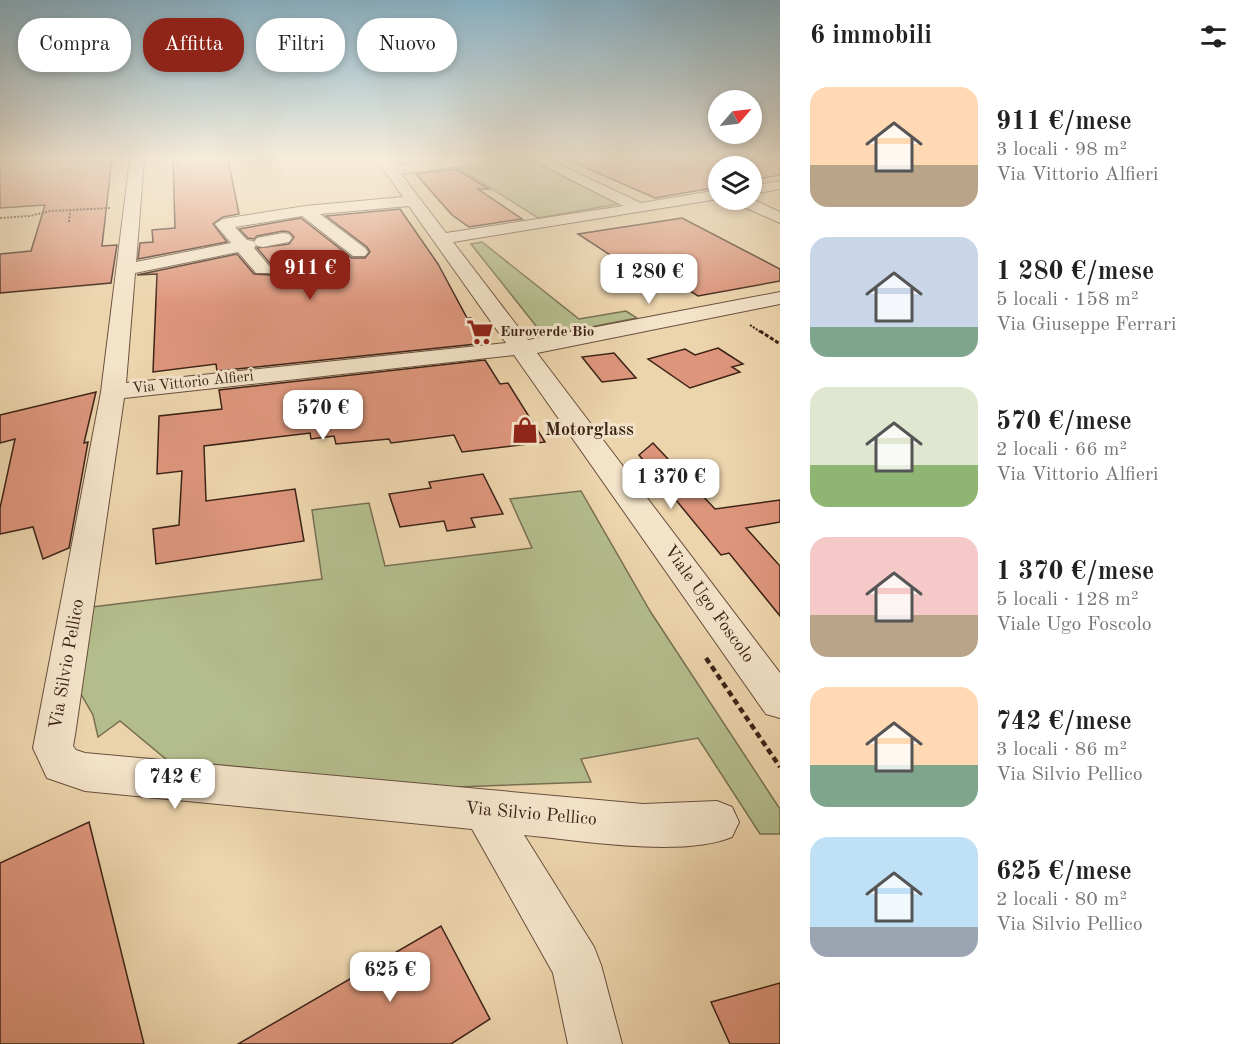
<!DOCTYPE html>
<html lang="it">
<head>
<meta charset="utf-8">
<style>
	body { margin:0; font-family:"Old Standard TT",serif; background:#f6f6f6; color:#222; height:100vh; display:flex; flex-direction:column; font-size:22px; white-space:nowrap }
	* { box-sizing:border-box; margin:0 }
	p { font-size:20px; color:#767676 }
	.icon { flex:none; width:33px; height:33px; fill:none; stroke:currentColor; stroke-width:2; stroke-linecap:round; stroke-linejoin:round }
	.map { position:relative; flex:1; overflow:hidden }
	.drawer { display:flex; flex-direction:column; background:#fff; width:480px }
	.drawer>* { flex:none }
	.banner { position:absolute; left:18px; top:18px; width:570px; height:54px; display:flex; gap:12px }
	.needle { width:39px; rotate:62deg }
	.fabs { position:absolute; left:708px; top:90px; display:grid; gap:12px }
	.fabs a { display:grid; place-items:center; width:54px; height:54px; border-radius:50%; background:#fff; box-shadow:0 3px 9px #0003; font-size:30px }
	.price { position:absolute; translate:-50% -51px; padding:0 14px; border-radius:12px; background:#fff; color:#222; font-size:20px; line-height:39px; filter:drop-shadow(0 2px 3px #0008) }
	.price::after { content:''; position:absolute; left:50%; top:36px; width:18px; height:14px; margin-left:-9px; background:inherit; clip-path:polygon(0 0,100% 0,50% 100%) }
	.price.active { background:#8f2418; color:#fff }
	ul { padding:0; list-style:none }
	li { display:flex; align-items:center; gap:18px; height:150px; padding:0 30px }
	li span { display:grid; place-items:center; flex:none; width:168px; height:120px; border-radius:18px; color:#555 }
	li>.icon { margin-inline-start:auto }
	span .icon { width:72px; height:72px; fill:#fffc; stroke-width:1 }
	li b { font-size:26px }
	h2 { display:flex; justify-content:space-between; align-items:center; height:72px; padding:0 30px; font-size:26px }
	.pill { padding:0 21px; border-radius:24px; background:#fff; box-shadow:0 3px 9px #0003; font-size:21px; line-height:54px }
	.pill.active { background:#8f2418; color:#fff }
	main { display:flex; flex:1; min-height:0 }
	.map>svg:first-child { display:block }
	.green { fill:#b4bd8c; stroke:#787052; stroke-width:1.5 }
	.building { fill:#dd967c; stroke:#3d2317; stroke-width:1.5 }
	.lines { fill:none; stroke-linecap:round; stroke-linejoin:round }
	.minor-casing { stroke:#694f3c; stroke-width:2 }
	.path-far2 { stroke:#3d2317; stroke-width:2; stroke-dasharray:2 1.5; stroke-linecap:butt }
	.path-far1 { stroke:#3d2317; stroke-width:3; stroke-dasharray:4 2; stroke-linecap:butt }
	.path { stroke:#3d2317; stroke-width:4.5; stroke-dasharray:6 4; stroke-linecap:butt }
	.minor { fill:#f3e3c9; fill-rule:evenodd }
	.labels { text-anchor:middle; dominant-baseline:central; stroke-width:6; stroke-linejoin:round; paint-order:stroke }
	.far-poi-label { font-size:15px; font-weight:bold; fill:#3d2317; stroke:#f3e3c9; text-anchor:start }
	.far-street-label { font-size:15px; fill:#3d2317; stroke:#f3e3c9 }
	.poi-label { font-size:18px; font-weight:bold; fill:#3d2317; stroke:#f3e3c9; text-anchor:start }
	.street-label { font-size:18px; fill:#3d2317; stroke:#f3e3c9 }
</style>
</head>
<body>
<main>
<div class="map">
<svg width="780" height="1044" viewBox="0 0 780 1044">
	<rect width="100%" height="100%" fill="#ecd4ac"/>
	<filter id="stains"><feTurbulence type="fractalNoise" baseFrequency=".00333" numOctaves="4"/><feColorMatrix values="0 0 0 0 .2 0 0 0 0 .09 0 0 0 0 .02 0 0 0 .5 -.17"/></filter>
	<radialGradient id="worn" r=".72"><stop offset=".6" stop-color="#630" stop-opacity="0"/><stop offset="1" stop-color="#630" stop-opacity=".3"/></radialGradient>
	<!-- green -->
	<g class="green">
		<path d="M509,159H528L619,204L538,218L456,166Z"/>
		<path d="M482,242L579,319L626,311L637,318L544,336L471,244Z"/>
		<path d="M581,491L650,611L780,809V834H760L698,738L581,759L591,782L430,788L179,770L120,721L98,737L93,715L78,689L92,607L322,579L312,510L369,503L385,566L532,548L510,499Z"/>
	</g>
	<!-- building -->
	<g class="building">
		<path d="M0,159H112L102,246L117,245L111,283L0,293V254L31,251L45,205L0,208Z"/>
		<path d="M173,159H228L239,214L223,217L213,224L227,242L138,259L140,243L153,242L152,230L175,228Z"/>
		<path d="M566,159H780V175L752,180V166H718V187L655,198Z"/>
		<path d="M456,169L489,189H478L522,219L469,227L452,215L416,174Z"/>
		<path d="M400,209L438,264L467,318H471L489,338L486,343L217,371L216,364L153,372L157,274L137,275L237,254L254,274L270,275L274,268L257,248L289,244L294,237L289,232L283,231L257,236L254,239L248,238L239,229L301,218L352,258H365L370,252L367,247L326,216Z"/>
		<path d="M682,218L780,269V281L698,296L668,277L650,281L578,234Z"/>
		<path d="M718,348L743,364L732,367L740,372L690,388L648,359L685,349L695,355Z"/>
		<path d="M614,353L636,378L602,382L582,357Z"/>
		<path d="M485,360L500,384L508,383L545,442L462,452L454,435L391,443L389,439L336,444L334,436L311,439L310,433L204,446L206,501L295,489L304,541L156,564L153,529L179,525L182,471L157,474L159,416L222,409L219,390Z"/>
		<path d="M96,392L84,443L88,442L69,548L43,559L33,527L0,534V508L15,439L0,443V415Z"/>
		<path d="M653,443L715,509L780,500V522L746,528L780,566V616L729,553L721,555L639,455Z"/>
		<path d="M483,474L503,514L471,518L475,527L447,531L444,521L400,527L389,494L431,488L429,482Z"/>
		<path d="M89,822L144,1044H0V863Z"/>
		<path d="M441,926L490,1019L451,1044H238Z"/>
		<path d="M780,983V1044H730L711,1002Z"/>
	</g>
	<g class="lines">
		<defs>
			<g id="minor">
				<path d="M130,159H144L136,262L231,243L215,224L223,219L305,206L403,197L376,159H390L396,166L454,159H490L483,163L401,174L446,233L623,206L531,159H548L641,203L718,190V199L453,242L528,340L780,292V304L537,353L780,673V718L766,714L514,355L124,398L75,735L73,746L76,750L85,753L643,804L717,801L732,807L739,822L732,837C681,858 580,840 524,835L594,947L601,965L622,1044H568L553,973L472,829L85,791L47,778L33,748L101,392ZM409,206L506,343L126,383L135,273L238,252L256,273H270L272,269L254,248L256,245L253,241L247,240L235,227L302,216L353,256H365L368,252L365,248L320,214Z"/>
				<path d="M780,181V189L752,194V186Z"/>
				<path d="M752,199L780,212V223L735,203L732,200Z"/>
				<path d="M283,233L289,234L292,238L289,242L263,247L257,246L254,242L257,238Z"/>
			</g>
		</defs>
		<!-- minor casing -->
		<use href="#minor" class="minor-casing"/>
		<!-- path-far2 -->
		<g class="path-far2">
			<path d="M0,218L30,216L50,211L111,208"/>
			<path d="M69,222L70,211"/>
			<path d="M750,325L762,333"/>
		</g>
		<!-- path-far1 -->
		<path class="path-far1" d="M760,331L780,344"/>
		<!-- path -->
		<path class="path" d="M706,658L780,767"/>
		<!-- minor -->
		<use href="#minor" class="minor"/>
	</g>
	<!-- sky -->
	<linearGradient id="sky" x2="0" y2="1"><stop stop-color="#89b6cd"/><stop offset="0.52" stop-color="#f6ecda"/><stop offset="1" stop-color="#f6ecda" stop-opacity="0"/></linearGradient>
	<rect width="780" height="305" fill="url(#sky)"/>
	<!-- icons -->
	<defs>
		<symbol id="supermarket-bare" viewBox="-9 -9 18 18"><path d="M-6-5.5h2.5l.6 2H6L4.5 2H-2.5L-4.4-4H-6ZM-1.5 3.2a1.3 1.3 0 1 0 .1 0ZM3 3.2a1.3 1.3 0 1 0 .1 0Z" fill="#8f2418" stroke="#f3e3c9" stroke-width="2.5" paint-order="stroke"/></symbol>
		<symbol id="shop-bare" viewBox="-9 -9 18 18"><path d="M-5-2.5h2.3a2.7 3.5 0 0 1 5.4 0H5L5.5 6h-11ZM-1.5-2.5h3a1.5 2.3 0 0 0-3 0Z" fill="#8f2418" stroke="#f3e3c9" stroke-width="2.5" paint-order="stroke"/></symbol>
	</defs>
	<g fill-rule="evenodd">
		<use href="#supermarket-bare" x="461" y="313" width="38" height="38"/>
		<use href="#shop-bare" x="506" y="411" width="38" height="38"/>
	</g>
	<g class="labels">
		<!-- far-poi labels -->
		<g class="far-poi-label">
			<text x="500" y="332">Euroverde Bio</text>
		</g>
		<!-- far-street labels -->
		<g class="far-street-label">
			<text transform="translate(193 383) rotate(-6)">Via Vittorio Alfieri</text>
		</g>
		<!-- poi labels -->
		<g class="poi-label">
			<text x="545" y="430">Motorglass</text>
		</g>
		<!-- street labels -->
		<g class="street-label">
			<text transform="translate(709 604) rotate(54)">Viale Ugo Foscolo</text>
			<text transform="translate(67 664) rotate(-80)">Via Silvio Pellico</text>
			<text transform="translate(531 814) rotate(5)">Via Silvio Pellico</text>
		</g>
	</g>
	<rect width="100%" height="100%" filter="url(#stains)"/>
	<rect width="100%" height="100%" fill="url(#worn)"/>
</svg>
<div class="fabs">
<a><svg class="needle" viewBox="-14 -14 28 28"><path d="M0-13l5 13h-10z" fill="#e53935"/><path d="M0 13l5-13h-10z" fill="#767676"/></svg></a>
<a><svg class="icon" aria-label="layers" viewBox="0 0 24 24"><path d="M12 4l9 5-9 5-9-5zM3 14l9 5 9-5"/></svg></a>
</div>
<b class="price active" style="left:310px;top:301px">911 €</b>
<b class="price" style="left:649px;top:305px">1 280 €</b>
<b class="price" style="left:323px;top:441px">570 €</b>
<b class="price" style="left:671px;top:510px">1 370 €</b>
<b class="price" style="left:175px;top:810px">742 €</b>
<b class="price" style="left:390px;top:1003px">625 €</b>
<div class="banner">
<a class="pill">Compra</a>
<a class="pill active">Affitta</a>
<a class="pill">Filtri</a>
<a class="pill">Nuovo</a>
</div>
</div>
<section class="drawer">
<h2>6 immobili<svg class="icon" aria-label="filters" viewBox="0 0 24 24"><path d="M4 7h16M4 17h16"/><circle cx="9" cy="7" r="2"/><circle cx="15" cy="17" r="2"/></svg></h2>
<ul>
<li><span style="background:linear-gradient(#ffd9b3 65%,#b9a48a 0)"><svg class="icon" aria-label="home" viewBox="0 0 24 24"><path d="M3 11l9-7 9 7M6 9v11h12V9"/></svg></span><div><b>911 €/mese</b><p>3 locali · 98 m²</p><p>Via Vittorio Alfieri</p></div></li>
<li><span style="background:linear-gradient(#c9d6e8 75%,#7fa58c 0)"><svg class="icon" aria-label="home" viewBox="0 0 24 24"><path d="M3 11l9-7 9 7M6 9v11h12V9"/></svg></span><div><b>1 280 €/mese</b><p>5 locali · 158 m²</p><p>Via Giuseppe Ferrari</p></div></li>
<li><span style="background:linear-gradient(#dfe7d0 65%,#8fb573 0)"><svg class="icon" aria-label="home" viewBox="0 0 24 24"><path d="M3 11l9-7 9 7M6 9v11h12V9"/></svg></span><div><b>570 €/mese</b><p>2 locali · 66 m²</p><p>Via Vittorio Alfieri</p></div></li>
<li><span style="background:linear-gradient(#f6c9c9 65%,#b9a48a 0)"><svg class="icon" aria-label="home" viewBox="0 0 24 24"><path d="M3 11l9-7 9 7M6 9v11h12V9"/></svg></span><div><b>1 370 €/mese</b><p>5 locali · 128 m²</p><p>Viale Ugo Foscolo</p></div></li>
<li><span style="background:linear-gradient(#ffd9b3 65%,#7fa58c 0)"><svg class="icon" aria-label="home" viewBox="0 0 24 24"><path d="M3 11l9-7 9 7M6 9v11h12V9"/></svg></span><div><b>742 €/mese</b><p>3 locali · 86 m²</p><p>Via Silvio Pellico</p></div></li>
<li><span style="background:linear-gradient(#bfe0f5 75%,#9aa5b1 0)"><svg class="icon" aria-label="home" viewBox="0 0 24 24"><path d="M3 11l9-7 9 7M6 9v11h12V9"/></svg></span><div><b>625 €/mese</b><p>2 locali · 80 m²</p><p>Via Silvio Pellico</p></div></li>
</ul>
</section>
</main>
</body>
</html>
